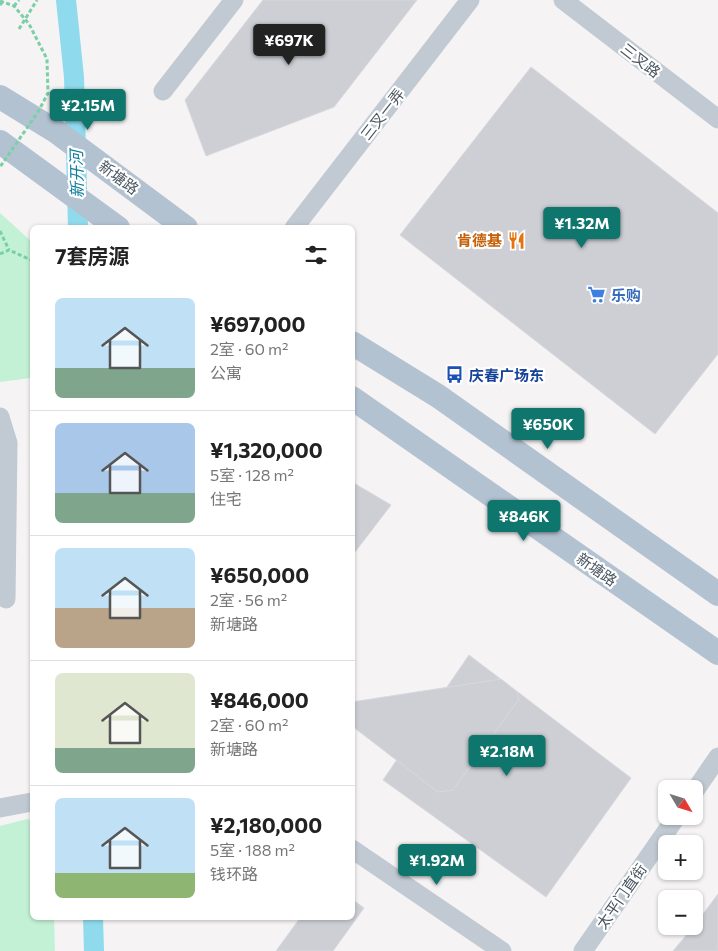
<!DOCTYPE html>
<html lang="zh">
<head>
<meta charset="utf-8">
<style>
	body { margin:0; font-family:Commissioner,"Noto Sans SC",sans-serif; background:#f2f2f2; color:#222; height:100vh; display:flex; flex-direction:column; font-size:19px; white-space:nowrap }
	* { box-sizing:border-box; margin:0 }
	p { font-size:16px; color:#767676 }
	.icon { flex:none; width:28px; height:28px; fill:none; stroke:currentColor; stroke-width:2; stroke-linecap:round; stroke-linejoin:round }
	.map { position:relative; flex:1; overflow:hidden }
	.sheet { position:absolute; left:30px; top:225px; width:325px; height:695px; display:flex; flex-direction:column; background:#fff; border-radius:8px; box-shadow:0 1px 4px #0004 }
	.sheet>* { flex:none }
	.needle { width:32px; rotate:128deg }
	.buttons { position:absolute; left:658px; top:780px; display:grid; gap:10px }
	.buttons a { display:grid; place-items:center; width:45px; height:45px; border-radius:8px; background:#fff; box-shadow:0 1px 4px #0004; font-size:25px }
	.price { position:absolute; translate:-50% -42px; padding:0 11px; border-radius:5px; background:#0f766e; color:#fff; font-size:16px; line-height:32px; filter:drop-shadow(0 1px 2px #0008) }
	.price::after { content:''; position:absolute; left:50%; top:30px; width:15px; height:11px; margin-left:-8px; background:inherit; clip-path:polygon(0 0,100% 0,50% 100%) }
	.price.current { background:#222; color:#fff }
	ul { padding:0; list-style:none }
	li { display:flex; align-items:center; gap:15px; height:125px; padding:0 25px }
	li+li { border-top:1px solid #e0e0e0 }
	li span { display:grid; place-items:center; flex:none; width:140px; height:100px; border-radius:8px; color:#555 }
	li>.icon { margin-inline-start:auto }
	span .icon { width:60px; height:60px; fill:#fffc; stroke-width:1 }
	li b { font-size:21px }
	h2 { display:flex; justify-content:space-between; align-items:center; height:60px; padding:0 25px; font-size:21px }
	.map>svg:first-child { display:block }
	.green { fill:#c3f1d5 }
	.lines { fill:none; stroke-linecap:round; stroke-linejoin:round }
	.canal { stroke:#90daee; stroke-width:20 }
	.building { fill:#cdcfd5; stroke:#d7d9de }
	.path { stroke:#7ad0a6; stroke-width:3; stroke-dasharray:4 2.5; stroke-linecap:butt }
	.minor { stroke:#c1cad2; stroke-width:19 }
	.major { stroke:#b3c2d1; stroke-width:24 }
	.path-bridge { stroke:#7ad0a6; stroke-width:3; stroke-dasharray:4 2.5; stroke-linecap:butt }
	.labels { text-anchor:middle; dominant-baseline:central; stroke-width:4.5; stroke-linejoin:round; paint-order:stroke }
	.street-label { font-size:15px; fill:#4a5661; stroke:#fff }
	.food-label { font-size:15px; font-weight:bold; fill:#c56008; stroke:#fff; text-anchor:end }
	.shop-label { font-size:15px; font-weight:bold; fill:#366cbe; stroke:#fff; text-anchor:start }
	.transit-label { font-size:15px; font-weight:bold; fill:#164399; stroke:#fff; text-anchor:start }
	.water-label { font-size:16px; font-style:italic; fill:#0c7c9b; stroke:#fff }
</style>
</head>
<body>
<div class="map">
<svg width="718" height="951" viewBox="0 0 718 951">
	<rect width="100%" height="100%" fill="#f5f3f3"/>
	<!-- green -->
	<g class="green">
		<path d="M0,213L32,242V363L31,378L0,382Z"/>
		<path d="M27,819L32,821V918H54L55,951H0V826Z"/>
	</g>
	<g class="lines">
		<!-- canal -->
		<g class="canal">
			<path d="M66,0L74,77L78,228"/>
			<path d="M93,918L94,951"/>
		</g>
	</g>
	<!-- building -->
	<g class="building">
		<path d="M263,0H417L334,107L206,156L185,100Z"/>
		<path d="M531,67L718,213V354L655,434L400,235Z"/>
		<path d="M352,482L391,505L352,556Z"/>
		<path d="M469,655L631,778L546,897L383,780Z"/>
		<path d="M501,679L516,691L519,699L453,790L438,792L352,726V702Z"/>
		<path d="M718,894V951H673L694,926Z"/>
		<path d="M352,899L364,908L333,951H276L300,918H352Z"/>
	</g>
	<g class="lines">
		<!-- path -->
		<g class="path">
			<path d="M0,5L4,0"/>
			<path d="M14,6L19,0"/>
			<path d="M19,29L37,0"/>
			<path d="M0,231L9,250"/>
			<path d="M0,254L9,250L31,260L32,256"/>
		</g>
		<!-- minor -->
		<g class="minor">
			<path d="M563,0L718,119"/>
			<path d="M163,91L234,0"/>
			<path d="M294,228L470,0"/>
			<path d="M0,417L8,443L6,599"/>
			<path d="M694,792L718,757"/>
			<path d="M0,808L32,802"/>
			<path d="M352,849L502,951"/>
			<path d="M583,951L677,816"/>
		</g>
		<!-- major -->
		<g class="major">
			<path d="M0,97L57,132L186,228"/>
			<path d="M0,142L118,228"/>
			<path d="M352,343L438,396L718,594"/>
			<path d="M352,398L718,653"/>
		</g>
		<!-- path-bridge -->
		<path class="path-bridge" d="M0,1L14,6L29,24L47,59L48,93L38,112L0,167"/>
	</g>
	<!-- icons -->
	<defs>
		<symbol id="restaurant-bare" viewBox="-9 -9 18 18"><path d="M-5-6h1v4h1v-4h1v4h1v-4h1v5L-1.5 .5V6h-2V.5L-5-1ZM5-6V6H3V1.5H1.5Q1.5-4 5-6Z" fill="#e8710a" stroke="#fff" stroke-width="2.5" paint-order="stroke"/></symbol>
		<symbol id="supermarket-bare" viewBox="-9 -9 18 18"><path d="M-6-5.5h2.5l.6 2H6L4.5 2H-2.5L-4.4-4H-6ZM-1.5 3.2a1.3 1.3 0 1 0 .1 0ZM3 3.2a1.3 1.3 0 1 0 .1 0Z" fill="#3f7fe0" stroke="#fff" stroke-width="2.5" paint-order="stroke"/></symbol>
		<symbol id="bus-bare" viewBox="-9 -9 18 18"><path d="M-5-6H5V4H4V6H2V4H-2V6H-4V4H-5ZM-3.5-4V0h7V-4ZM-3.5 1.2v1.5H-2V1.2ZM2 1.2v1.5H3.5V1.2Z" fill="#1a4fb4" stroke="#fff" stroke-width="2.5" paint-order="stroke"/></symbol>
	</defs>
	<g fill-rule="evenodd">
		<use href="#restaurant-bare" x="504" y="228" width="25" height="25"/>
		<use href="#supermarket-bare" x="584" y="282" width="25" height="25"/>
		<use href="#bus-bare" x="442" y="362" width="25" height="25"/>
	</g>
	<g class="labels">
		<!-- street labels -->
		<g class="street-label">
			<text transform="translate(641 60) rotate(38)">三叉路</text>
			<text transform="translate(382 114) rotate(-52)">三叉一弄</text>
			<text transform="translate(119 177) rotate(37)">新塘路</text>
			<text transform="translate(597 569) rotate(35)">新塘路</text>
			<text transform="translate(621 896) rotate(-55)">太平门直街</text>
		</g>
		<!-- food labels -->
		<g class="food-label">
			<text x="502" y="240">肯德基</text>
		</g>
		<!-- shop labels -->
		<g class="shop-label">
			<text x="611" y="295">乐购</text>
		</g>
		<!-- transit labels -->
		<g class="transit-label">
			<text x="469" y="375">庆春广场东</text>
		</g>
		<!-- water labels -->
		<g class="water-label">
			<text transform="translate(76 174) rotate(-91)">新开河</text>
		</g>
	</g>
</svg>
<div class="buttons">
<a><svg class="needle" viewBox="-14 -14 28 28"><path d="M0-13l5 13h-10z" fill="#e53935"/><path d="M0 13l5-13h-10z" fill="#767676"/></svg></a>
<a>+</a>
<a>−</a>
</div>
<b class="price current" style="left:289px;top:66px">¥697K</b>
<b class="price" style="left:88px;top:131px">¥2.15M</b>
<b class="price" style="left:582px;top:249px">¥1.32M</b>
<b class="price" style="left:548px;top:450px">¥650K</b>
<b class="price" style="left:524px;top:542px">¥846K</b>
<b class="price" style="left:507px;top:777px">¥2.18M</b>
<b class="price" style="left:437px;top:886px">¥1.92M</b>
<section class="sheet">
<h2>7套房源<svg class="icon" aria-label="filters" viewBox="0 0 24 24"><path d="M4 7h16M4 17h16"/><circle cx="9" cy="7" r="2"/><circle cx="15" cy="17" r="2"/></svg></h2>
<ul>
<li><span style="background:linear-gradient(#bfe0f5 70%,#7fa58c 0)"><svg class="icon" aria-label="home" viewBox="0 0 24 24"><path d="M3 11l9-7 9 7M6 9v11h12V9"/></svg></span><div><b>¥697,000</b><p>2室 · 60 m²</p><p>公寓</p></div></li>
<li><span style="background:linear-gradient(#a9c7e8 70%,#7fa58c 0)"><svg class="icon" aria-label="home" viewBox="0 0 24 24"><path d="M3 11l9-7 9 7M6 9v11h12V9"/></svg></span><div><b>¥1,320,000</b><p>5室 · 128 m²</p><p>住宅</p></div></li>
<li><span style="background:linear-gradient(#bfe0f5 60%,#b9a48a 0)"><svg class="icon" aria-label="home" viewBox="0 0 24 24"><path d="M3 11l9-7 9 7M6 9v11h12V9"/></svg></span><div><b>¥650,000</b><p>2室 · 56 m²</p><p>新塘路</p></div></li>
<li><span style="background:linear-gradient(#dfe7d0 75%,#7fa58c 0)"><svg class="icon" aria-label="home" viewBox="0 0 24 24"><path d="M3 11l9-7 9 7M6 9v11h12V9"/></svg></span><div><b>¥846,000</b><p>2室 · 60 m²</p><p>新塘路</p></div></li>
<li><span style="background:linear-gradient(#bfe0f5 75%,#8fb573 0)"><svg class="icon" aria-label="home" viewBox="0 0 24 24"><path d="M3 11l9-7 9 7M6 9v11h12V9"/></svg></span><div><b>¥2,180,000</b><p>5室 · 188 m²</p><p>钱环路</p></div></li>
</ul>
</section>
</div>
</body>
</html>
